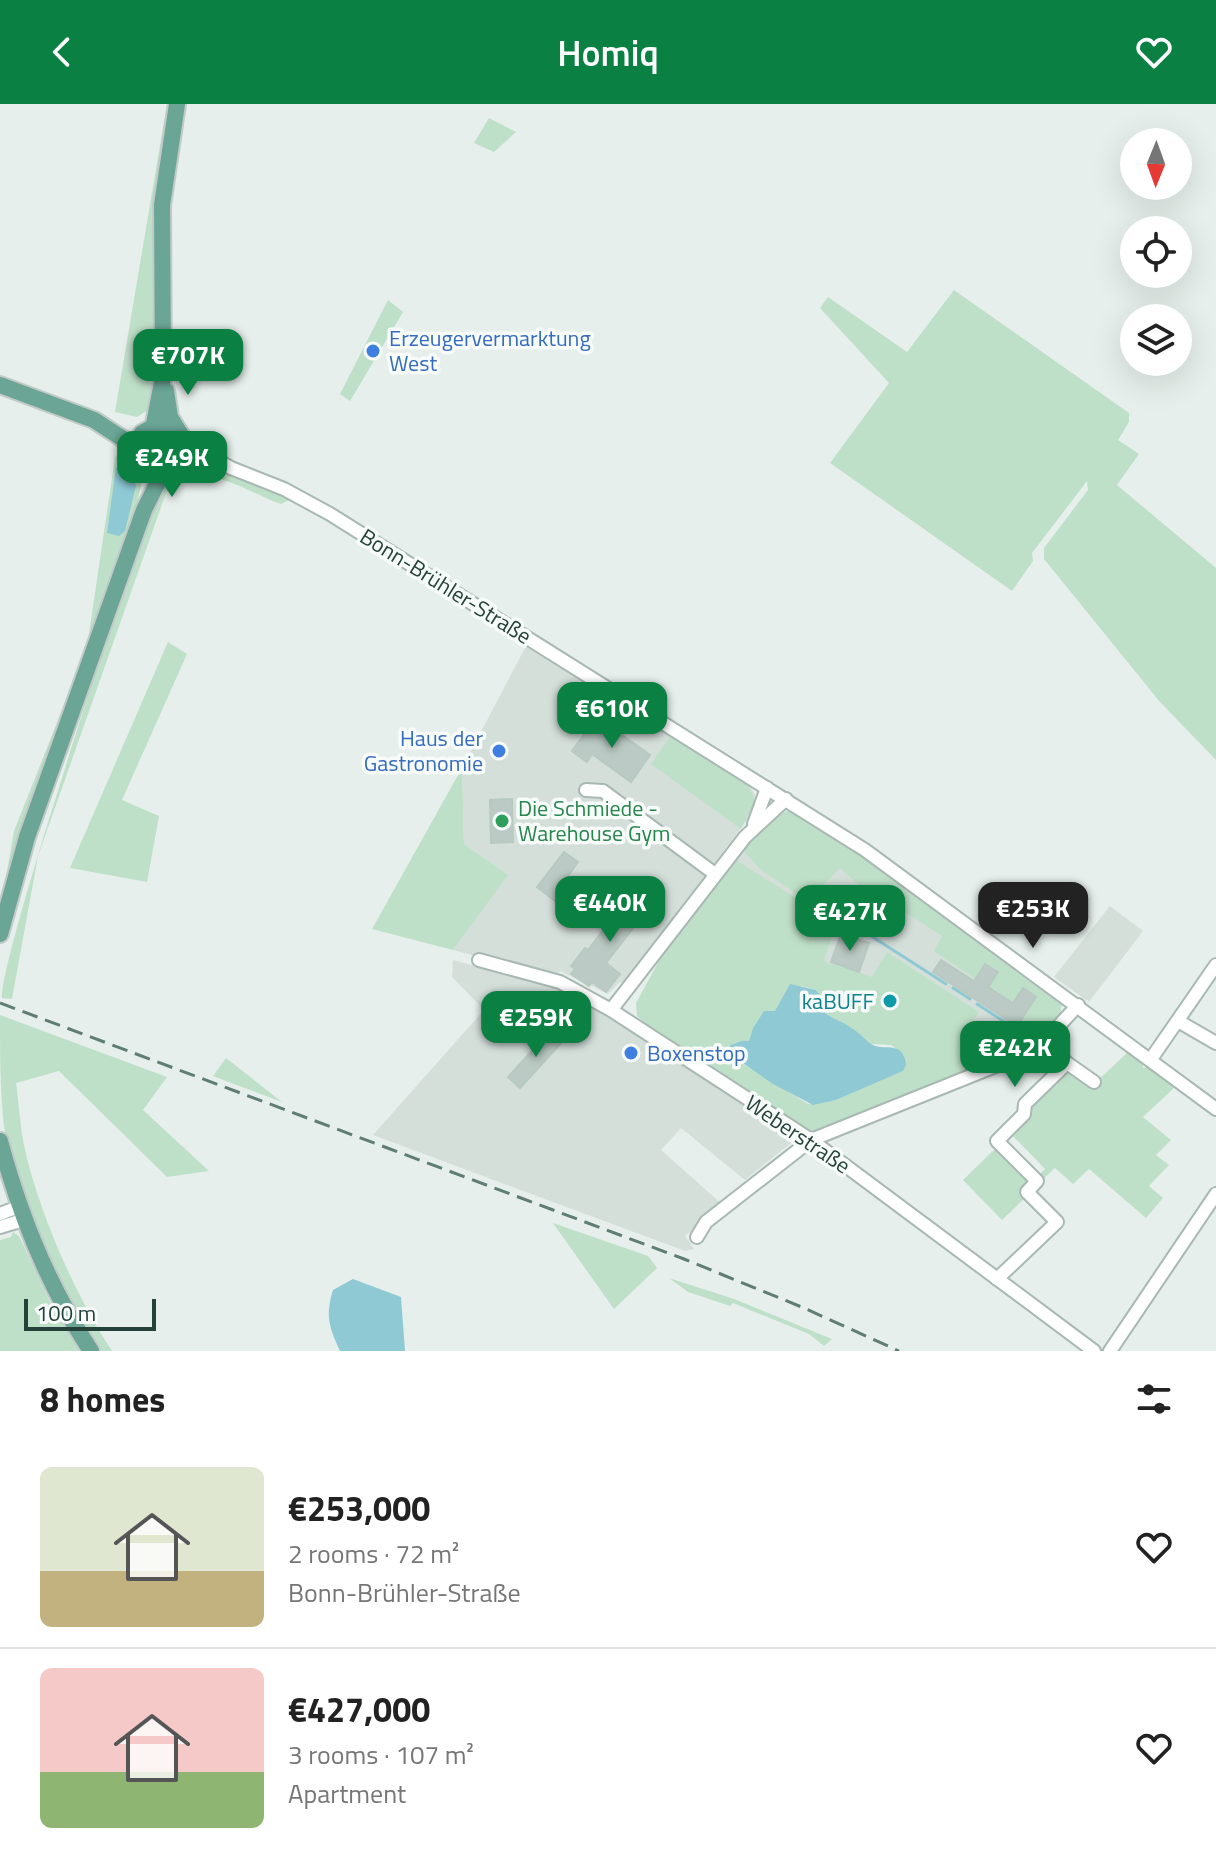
<!DOCTYPE html>
<html lang="en">
<head>
<meta charset="utf-8">
<style>
	body { margin:0; font-family:"Titillium Web",sans-serif; background:#f2f2f2; color:#222; height:100vh; display:flex; flex-direction:column; font-size:30px; white-space:nowrap }
	* { box-sizing:border-box; margin:0 }
	p { font-size:26px; color:#767676 }
	.icon { flex:none; width:44px; height:44px; fill:none; stroke:currentColor; stroke-width:2; stroke-linecap:round; stroke-linejoin:round }
	.map { position:relative; height:1247px; overflow:hidden }
	.drawer { display:flex; flex-direction:column; background:#fff; flex:1 }
	.drawer>* { flex:none }
	.needle { width:52px; rotate:181deg }
	.buttons { position:absolute; left:1120px; top:24px; display:grid; gap:16px }
	.buttons a { display:grid; place-items:center; width:72px; height:72px; border-radius:50%; background:#fff; box-shadow:0 8px 32px #0002; font-size:40px }
	.scale { position:absolute; left:24px; bottom:20px; width:132px; box-sizing:border-box; padding-left:8px; border:4px solid #24423a; border-top:0; font-size:22px; line-height:28px; white-space:nowrap; color:#24423a; -webkit-text-stroke:6px #f7fbf9; paint-order:stroke }
	.price { position:absolute; translate:-50% -68px; padding:0 18px; border-radius:16px; background:#0b8043; color:#fff; font-size:26px; line-height:52px; filter:drop-shadow(0 2px 4px #0008) }
	.price::after { content:''; position:absolute; left:50%; top:48px; width:24px; height:18px; margin-left:-12px; background:inherit; clip-path:polygon(0 0,100% 0,50% 100%) }
	.price.current { background:#222; color:#fff }
	ul { padding:0; list-style:none }
	li { display:flex; align-items:center; gap:24px; height:200px; padding:0 40px }
	li+li { border-top:2px solid #e0e0e0 }
	li span { display:grid; place-items:center; flex:none; width:224px; height:160px; border-radius:12px; color:#555 }
	li>.icon { margin-inline-start:auto }
	span .icon { width:96px; height:96px; fill:#fffc; stroke-width:1 }
	li b { font-size:34px }
	h2 { display:flex; justify-content:space-between; align-items:center; height:96px; padding:0 40px; font-size:34px }
	header { display:flex; justify-content:space-between; align-items:center; height:104px; padding:0 40px; background:#0b8043; color:#fff; font-size:36px; font-weight:600 }
	.map>svg:first-child { display:block }
	.built { fill:#d4dfda }
	.green { fill:#bfe0c8; fill-rule:evenodd }
	.water { fill:#8ec9d4 }
	.lines { fill:none; stroke-linecap:round; stroke-linejoin:round }
	.stream { stroke:#8ec9d4; stroke-width:3 }
	.building { fill:#bbcac4; stroke:#b8c9c2; stroke-width:2 }
	.minor-casing { stroke:#a8b8b2; stroke-width:16 }
	.major-casing { stroke:#c2cac8; stroke-width:20 }
	.minor { stroke:#fff; stroke-width:12 }
	.major { stroke:#6aa596; stroke-width:16 }
	.rail { stroke:#5f7d75; stroke-width:3; stroke-dasharray:16 8; stroke-linecap:butt }
	.shop-dot { fill:#3f7fe0; stroke:#f7fbf9; stroke-width:3 }
	.leisure-dot { fill:#2e9e5b; stroke:#f7fbf9; stroke-width:3 }
	.culture-dot { fill:#0f9aa8; stroke:#f7fbf9; stroke-width:3 }
	.labels { text-anchor:middle; dominant-baseline:central; stroke-width:7; stroke-linejoin:round; paint-order:stroke }
	.shop-label { font-size:22px; fill:#366cbe; stroke:#f7fbf9; text-anchor:start }
	.street-label { font-size:22px; fill:#24423a; stroke:#f7fbf9 }
	.leisure-label { font-size:22px; fill:#27864d; stroke:#f7fbf9; text-anchor:start }
	.culture-label { font-size:22px; fill:#0d838f; stroke:#f7fbf9; text-anchor:end }
</style>
</head>
<body>
<header><svg class="icon" aria-label="back" viewBox="0 0 24 24"><path d="M15 5l-7 7 7 7"/></svg>Homiq<svg class="icon" aria-label="heart" viewBox="0 0 24 24"><path d="M12 20l-8-8c-3-5 5-10 8-4 3-6 11-1 8 4z"/></svg></header>
<div class="map">
<svg width="1216" height="1247" viewBox="0 0 1216 1247">
	<rect width="100%" height="100%" fill="#e6efeb"/>
	<!-- built -->
	<g class="built">
		<path d="M526,542L672,630L747,679L755,690L754,702L747,716L623,880L620,878L608,890L560,867L554,873L453,846L507,771L464,740L462,664Z"/>
		<path d="M786,707L793,708L860,750L1055,889L1062,902L1032,936L981,962L971,970L718,778L758,729Z"/>
		<path d="M1110,802L1143,827L1089,898L1054,873Z"/>
		<path d="M453,856L571,888L797,1034L745,1076L681,1024L661,1046L723,1101L685,1132L694,1145L685,1147L373,1031L484,906L452,873Z"/>
	</g>
	<!-- green -->
	<g class="green">
		<path d="M167,0H171L156,301L137,313L115,308Z"/>
		<path d="M489,14L516,28L494,48L474,39Z"/>
		<path d="M954,186L1129,309V318L1118,336L1139,350L1117,381L1216,464V656L1160,598L1044,455V444L1088,386L1087,377L1032,449L1033,457L1012,487L830,359L889,279L820,204L828,193L907,248Z"/>
		<path d="M388,196L403,208L350,297L340,290Z"/>
		<path d="M158,325L176,333V352L159,360L143,347L146,333Z"/>
		<path d="M125,338L142,375L132,427L5,779L14,727L87,543L115,354Z"/>
		<path d="M186,362C217,362 265,375 289,396L281,400C248,389 193,349 166,389L38,752L12,895L2,894C0,851 134,451 159,380Z"/>
		<path d="M168,538L187,550L122,696L159,712L147,778L70,764Z"/>
		<path d="M672,630L747,679L755,696L741,725L651,660Z"/>
		<path d="M462,664L464,740L508,771L453,846L372,825Z"/>
		<path d="M781,708H793L860,750L1055,889C1072,912 1050,923 1032,936L1015,925L1036,892L1023,884L1014,898L989,883L998,868L985,860L975,875L934,847L942,832L897,803L890,812L886,810L888,807L840,764L808,797L761,766L743,746Z"/>
		<path d="M736,756L805,800L803,804L836,822L824,856L830,861L831,858L872,873L887,848L979,908L967,926L995,944L988,954L990,958L811,1030L662,935L637,912L636,899L660,855ZM801,882L816,886L825,909L831,914L872,940L891,941L904,951L902,967L836,996L808,1000L743,960L741,937L749,938L753,924L764,908L775,907Z"/>
		<path d="M0,911L167,973L143,1006L209,1067L167,1073L59,967L16,979C19,999 20,1021 24,1041C38,1107 75,1191 112,1247H102C62,1188 15,1092 4,1022C0,985 0,948 0,911Z"/>
		<path d="M1129,947L1143,958V964L1150,963L1175,983L1143,1013L1171,1036L1156,1051L1169,1061L1149,1082L1163,1094L1146,1114L1089,1065L1073,1080L1055,1064L1042,1076L1038,1072L1045,1065L1012,1031L1029,1011L1030,1002L1070,965L1094,980Z"/>
		<path d="M226,954L282,998L213,972Z"/>
		<path d="M997,1043L1031,1075L1020,1086L1026,1093L1002,1116L963,1076Z"/>
		<path d="M553,1119L648,1152L657,1164L614,1205Z"/>
		<path d="M13,1128L19,1132L51,1200L81,1247H0V1136L11,1133Z"/>
		<path d="M669,1174L734,1195L832,1235L824,1242L809,1230L733,1199L730,1202L688,1188Z"/>
	</g>
	<!-- water -->
	<g class="water">
		<path d="M116,363L133,372L136,382L125,427L119,432L107,429Z"/>
		<path d="M790,880L816,886L825,897V909C834,916 844,918 853,925C860,929 866,937 873,941C885,947 904,936 906,961L903,967L836,996L813,1001L773,980L731,951L729,942L741,937H749L753,924L764,907H775Z"/>
		<path d="M353,1175L401,1193L405,1247H340C329,1223 325,1212 333,1186Z"/>
	</g>
	<g class="lines">
		<!-- stream -->
		<g class="stream">
			<path d="M854,821L946,880"/>
			<path d="M953,884L970,895"/>
			<path d="M977,900L1008,920"/>
		</g>
	</g>
	<!-- building -->
	<g class="building">
		<path d="M597,613L650,651L631,678L592,650L587,658L572,647Z"/>
		<path d="M512,695L513,738L491,739L490,696Z"/>
		<path d="M564,748L578,758L563,779L585,796L601,777L615,787L588,822L537,783Z"/>
		<path d="M634,786L652,800L606,859L620,870L606,888L592,878L589,882L571,870L575,865L571,862L585,844L588,846Z"/>
		<path d="M841,830L869,839L859,868L831,858Z"/>
		<path d="M941,856L974,877L985,860L998,868L988,883L1013,899L1023,884L1036,893L1017,922L933,868Z"/>
		<path d="M551,926L563,937L520,984L508,973Z"/>
	</g>
	<g class="lines">
		<defs>
			<g id="minor">
				<path d="M184,337L231,364L284,385L330,410L865,746L1216,1005"/>
				<path d="M180,356L216,361"/>
				<path d="M586,686L603,687L715,770"/>
				<path d="M754,720L767,684"/>
				<path d="M479,856L560,878L611,906L811,1036L1094,1247"/>
				<path d="M611,906L745,733L786,695"/>
				<path d="M1178,917L1216,939"/>
				<path d="M1151,955L1216,861"/>
				<path d="M1067,959L1094,978"/>
				<path d="M0,1110L18,1103"/>
				<path d="M0,1123L23,1116"/>
				<path d="M697,1133L706,1118L811,1036L998,961L1055,926L1078,901"/>
				<path d="M997,1175L1057,1118L1027,1088L1037,1077L997,1037L1024,1010L1025,1000L1067,959L1040,936"/>
				<path d="M1110,1247L1216,1090"/>
			</g>
			<g id="major">
				<path d="M0,281L94,316L137,344"/>
				<path d="M166,287L170,313L181,331L184,346L173,362C156,368 142,363 137,344L142,329L160,319L177,326"/>
				<path d="M154,320L163,273L162,101L177,0"/>
				<path d="M0,830L27,733L144,406L164,366"/>
				<path d="M0,1037C20,1112 48,1182 91,1247"/>
			</g>
		</defs>
		<!-- minor casing -->
		<use href="#minor" class="minor-casing"/>
		<!-- major casing -->
		<use href="#major" class="major-casing"/>
		<!-- minor -->
		<use href="#minor" class="minor"/>
		<!-- major -->
		<use href="#major" class="major"/>
		<!-- rail -->
		<path class="rail" d="M0,899L684,1155L804,1204L899,1247"/>
	</g>
	<!-- markers -->
	<g class="shop-dot">
		<circle cx="373" cy="247" r="8"/>
		<circle cx="499" cy="647" r="8"/>
		<circle cx="631" cy="949" r="8"/>
	</g>
	<circle class="leisure-dot" cx="502" cy="717" r="8"/>
	<circle class="culture-dot" cx="890" cy="897" r="8"/>
	<g class="labels">
		<!-- shop labels -->
		<g class="shop-label">
			<text x="389" y="234">Erzeugervermarktung<tspan x="389" dy="25">West</tspan></text>
			<text x="483" y="634" text-anchor="end">Haus der<tspan x="483" dy="25">Gastronomie</tspan></text>
			<text x="647" y="949">Boxenstop</text>
		</g>
		<!-- street labels -->
		<g class="street-label">
			<text transform="translate(446 482) rotate(32)">Bonn-Brühler-Straße</text>
			<text transform="translate(798 1030) rotate(34)">Weberstraße</text>
		</g>
		<!-- leisure labels -->
		<g class="leisure-label">
			<text x="518" y="704">Die Schmiede -<tspan x="518" dy="25">Warehouse Gym</tspan></text>
		</g>
		<!-- culture labels -->
		<g class="culture-label">
			<text x="874" y="897">kaBUFF</text>
		</g>
	</g>
</svg>
<div class="buttons">
<a><svg class="needle" viewBox="-14 -14 28 28"><path d="M0-13l5 13h-10z" fill="#e53935"/><path d="M0 13l5-13h-10z" fill="#767676"/></svg></a>
<a><svg class="icon" aria-label="locate" viewBox="0 0 24 24"><circle cx="12" cy="12" r="6"/><path d="M12 2v4M12 18v4M2 12h4M18 12h4"/></svg></a>
<a><svg class="icon" aria-label="layers" viewBox="0 0 24 24"><path d="M12 4l9 5-9 5-9-5zM3 14l9 5 9-5"/></svg></a>
</div>
<div class="scale">100 m</div>
<b class="price" style="left:188px;top:293px">€707K</b>
<b class="price" style="left:172px;top:395px">€249K</b>
<b class="price" style="left:612px;top:646px">€610K</b>
<b class="price" style="left:610px;top:840px">€440K</b>
<b class="price current" style="left:1033px;top:846px">€253K</b>
<b class="price" style="left:850px;top:849px">€427K</b>
<b class="price" style="left:536px;top:955px">€259K</b>
<b class="price" style="left:1015px;top:985px">€242K</b>
</div>
<section class="drawer">
<h2>8 homes<svg class="icon" aria-label="filters" viewBox="0 0 24 24"><path d="M4 7h16M4 17h16"/><circle cx="9" cy="7" r="2"/><circle cx="15" cy="17" r="2"/></svg></h2>
<ul>
<li><span style="background:linear-gradient(#dfe7d0 65%,#c2b280 0)"><svg class="icon" aria-label="home" viewBox="0 0 24 24"><path d="M3 11l9-7 9 7M6 9v11h12V9"/></svg></span><div><b>€253,000</b><p>2 rooms · 72 m²</p><p>Bonn-Brühler-Straße</p></div><svg class="icon" aria-label="heart" viewBox="0 0 24 24"><path d="M12 20l-8-8c-3-5 5-10 8-4 3-6 11-1 8 4z"/></svg></li>
<li><span style="background:linear-gradient(#f6c9c9 65%,#8fb573 0)"><svg class="icon" aria-label="home" viewBox="0 0 24 24"><path d="M3 11l9-7 9 7M6 9v11h12V9"/></svg></span><div><b>€427,000</b><p>3 rooms · 107 m²</p><p>Apartment</p></div><svg class="icon" aria-label="heart" viewBox="0 0 24 24"><path d="M12 20l-8-8c-3-5 5-10 8-4 3-6 11-1 8 4z"/></svg></li>
</ul>
</section>
</body>
</html>
